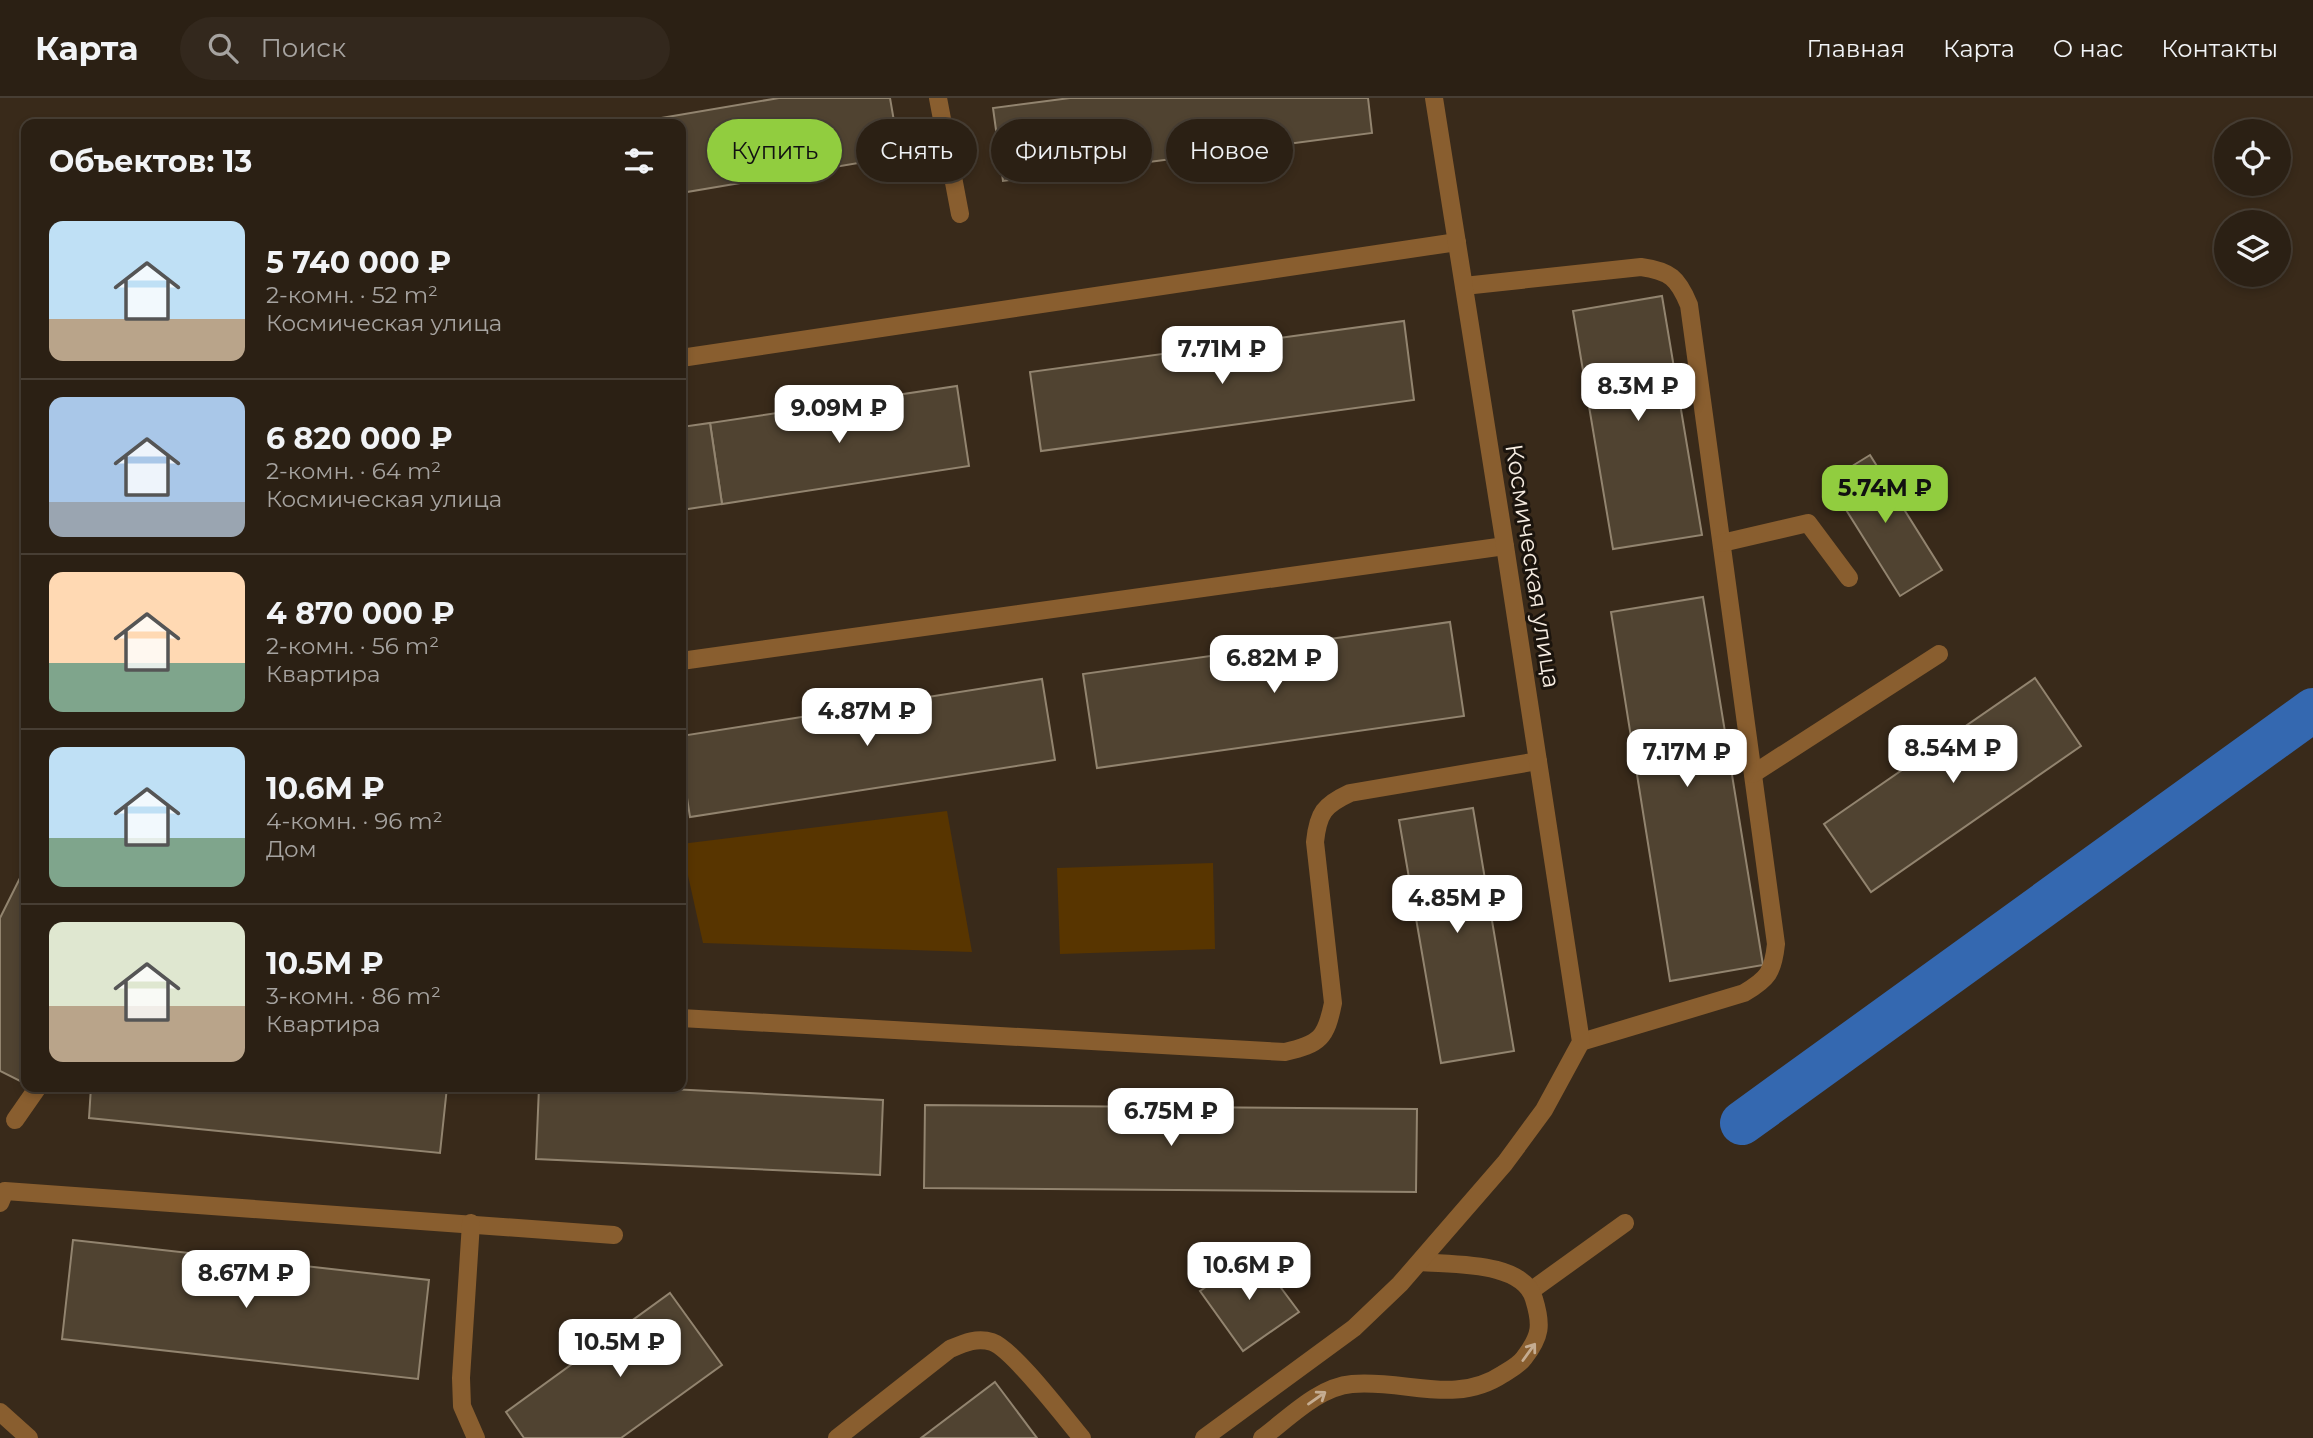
<!DOCTYPE html>
<html lang="ru">
<head>
<meta charset="utf-8">
<style>
	body { margin:0; font-family:Montserrat,sans-serif; background:#33281d; color:#f1f3f6; height:100vh; display:flex; flex-direction:column; font-size:26px; white-space:nowrap }
	* { box-sizing:border-box; margin:0 }
	p { font-size:23px; color:#a6a3a0 }
	.icon { flex:none; width:38px; height:38px; fill:none; stroke:currentColor; stroke-width:2; stroke-linecap:round; stroke-linejoin:round }
	.map { position:relative; flex:1; overflow:hidden }
	.panel { position:absolute; left:21px; top:21px; width:665px; height:973px; display:flex; flex-direction:column; background:#2b2014; border-radius:14px; box-shadow:0 4px 10px #0003,0 0 0 2px #473e34 }
	.panel>* { flex:none }
	.hud { position:absolute; left:707px; top:21px; width:665px; height:63px; display:flex; gap:14px }
	.buttons { position:absolute; left:2214px; top:21px; display:grid; gap:14px }
	.buttons a { display:grid; place-items:center; width:77px; height:77px; border-radius:50%; background:#2b2014; box-shadow:0 4px 10px #0003,0 0 0 2px #473e34; font-size:35px }
	.price { position:absolute; translate:-50% -60px; padding:0 16px; border-radius:14px; background:#fff; color:#222; font-size:23px; line-height:46px; filter:drop-shadow(0 2px 4px #0008) }
	.price::after { content:''; position:absolute; left:50%; top:42px; width:21px; height:16px; margin-left:-10px; background:inherit; clip-path:polygon(0 0,100% 0,50% 100%) }
	.price.current { background:#91cd3f; color:#111 }
	ul { padding:0; list-style:none }
	li { display:flex; align-items:center; gap:21px; height:175px; padding:0 28px }
	li+li { border-top:2px solid #473e34 }
	li span { display:grid; place-items:center; flex:none; width:196px; height:140px; border-radius:14px; color:#555 }
	li>.icon { margin-inline-start:auto }
	span .icon { width:84px; height:84px; fill:#fffc; stroke-width:1 }
	li b { font-size:30px }
	h2 { display:flex; justify-content:space-between; align-items:center; height:84px; padding:0 28px; font-size:30px }
	.chip { padding:0 24px; border-radius:32px; background:#2b2014; box-shadow:0 4px 10px #0003,0 0 0 2px #473e34; font-size:24px; line-height:63px }
	.chip.current { background:#91cd3f; color:#111 }
	header { display:flex; align-items:center; gap:42px; box-sizing:border-box; height:98px; padding:0 35px; background:#2b2014; border-bottom:2px solid #473e34 }
	header strong { font-size:33px }
	nav { display:flex; gap:38px; margin-inline-start:auto; font-size:24px }
	.search { width:490px; height:63px; background:#33281d; display:flex; align-items:center; gap:18px; box-sizing:border-box; padding:0 24px; border-radius:38px; color:#a6a3a0; font-size:26px }
	.map>svg:first-child { display:block }
	.green { fill:#583500 }
	.lines { fill:none; stroke-linecap:round; stroke-linejoin:round }
	.canal { stroke:#3468b0; stroke-width:44 }
	.building { fill:#504331; stroke:#92846f; stroke-width:2 }
	.service { stroke:#895e2f; stroke-width:18 }
	.minor { stroke:#895e2f; stroke-width:18 }
	.oneway { stroke:#c5ac91 }
	.labels { text-anchor:middle; dominant-baseline:central; stroke-width:6; stroke-linejoin:round; paint-order:stroke }
	.street-label { font-size:24px; fill:#f6ece1; stroke:#1b140d }
</style>
</head>
<body>
<header>
<strong>Карта</strong>
<div class="search"><svg class="icon" aria-label="search" viewBox="0 0 24 24"><circle cx="10" cy="10" r="6"/><path d="M15 15l6 6"/></svg>Поиск</div>
<nav><a>Главная</a><a>Карта</a><a>О нас</a><a>Контакты</a></nav>
</header>
<div class="map">
<svg width="2313" height="1340" viewBox="0 0 2313 1340">
	<rect width="100%" height="100%" fill="#392a1a"/>
	<!-- green -->
	<g class="green">
		<path d="M947,713L972,854L703,845L681,746Z"/>
		<path d="M1213,765L1215,851L1060,856L1057,770Z"/>
	</g>
	<g class="lines">
		<!-- canal -->
		<path class="canal" d="M1742,1025L2313,612"/>
	</g>
	<!-- building -->
	<g class="building">
		<path d="M779,0H890L900,58L681,95V26H626Z"/>
		<path d="M1070,0H1368L1372,35L1003,83L993,10Z"/>
		<path d="M1662,198L1702,437L1613,451L1573,213Z"/>
		<path d="M1404,223L1414,302L1041,353L1030,274Z"/>
		<path d="M957,288L969,368L722,406L710,325Z"/>
		<path d="M710,325L722,406L681,412V329Z"/>
		<path d="M1870,357L1942,472L1900,498L1828,383Z"/>
		<path d="M1703,499L1763,867L1670,883L1611,514Z"/>
		<path d="M1450,524L1464,618L1097,670L1083,576Z"/>
		<path d="M2035,580L2081,648L1871,794L1824,726Z"/>
		<path d="M1042,581L1055,662L690,719L681,662V638Z"/>
		<path d="M1473,710L1514,953L1441,965L1399,722Z"/>
		<path d="M26,768V971L20,983L0,973V820Z"/>
		<path d="M91,989H447L440,1055L89,1020Z"/>
		<path d="M539,989H631L883,1002L880,1077L536,1061Z"/>
		<path d="M925,1007L1417,1011L1416,1094L924,1090Z"/>
		<path d="M73,1142L429,1182L418,1281L62,1241Z"/>
		<path d="M1255,1155L1299,1214L1243,1253L1200,1193Z"/>
		<path d="M670,1195L722,1267L621,1340H524L506,1314Z"/>
		<path d="M995,1284L1037,1340H921Z"/>
	</g>
	<g class="lines">
		<!-- service -->
		<g class="service">
			<path d="M938,0L960,116"/>
			<path d="M1464,188L1641,169C1670,173 1678,180 1689,207L1776,846C1773,874 1768,881 1744,895L1581,944"/>
			<path d="M681,260L1457,144"/>
			<path d="M1722,445L1808,425L1849,480"/>
			<path d="M681,563L1505,448"/>
			<path d="M1753,676L1939,556"/>
			<path d="M681,920L1285,954C1320,946 1326,940 1333,905L1315,744C1318,715 1324,707 1350,695L1538,663"/>
			<path d="M15,1022L38,989"/>
			<path d="M0,1105L5,1093L614,1137"/>
			<path d="M471,1125L461,1280L462,1308L476,1340"/>
			<path d="M1532,1192L1625,1125"/>
			<path d="M0,1314L29,1340"/>
			<path d="M837,1340L950,1251C964,1245 977,1239 992,1244C1013,1251 1065,1320 1082,1340"/>
			<path d="M1262,1340C1289,1320 1318,1289 1352,1286C1405,1281 1455,1308 1503,1276C1511,1271 1519,1267 1524,1260C1541,1238 1542,1227 1534,1201C1523,1163 1453,1167 1420,1164"/>
		</g>
		<!-- minor -->
		<path class="minor" d="M1204,1340L1354,1230L1400,1186L1505,1065L1544,1012L1581,944L1505,448L1434,0"/>
	</g>
	<!-- one-way arrows -->
	<defs><path id="oneway-shaft" d="M-6 0H5M1.5-3L5.5 0L1.5 3" fill="none" stroke-width="1.6" stroke-linecap="round" stroke-linejoin="round" transform="scale(1.75)"/></defs>
	<g class="oneway">
		<use href="#oneway-shaft" transform="translate(1529 1254) rotate(-54)"/>
		<use href="#oneway-shaft" transform="translate(1317 1300) rotate(-35)"/>
	</g>
	<g class="labels">
		<!-- street labels -->
		<g class="street-label">
			<text transform="translate(1533 468) rotate(81)">Космическая улица</text>
		</g>
	</g>
</svg>
<div class="buttons">
<a><svg class="icon" aria-label="locate" viewBox="0 0 24 24"><circle cx="12" cy="12" r="6"/><path d="M12 2v4M12 18v4M2 12h4M18 12h4"/></svg></a>
<a><svg class="icon" aria-label="layers" viewBox="0 0 24 24"><path d="M12 4l9 5-9 5-9-5zM3 14l9 5 9-5"/></svg></a>
</div>
<b class="price" style="left:1222px;top:288px">7.71M ₽</b>
<b class="price" style="left:1638px;top:325px">8.3M ₽</b>
<b class="price" style="left:839px;top:347px">9.09M ₽</b>
<b class="price current" style="left:1885px;top:427px">5.74M ₽</b>
<b class="price" style="left:1274px;top:597px">6.82M ₽</b>
<b class="price" style="left:867px;top:650px">4.87M ₽</b>
<b class="price" style="left:1953px;top:687px">8.54M ₽</b>
<b class="price" style="left:1687px;top:691px">7.17M ₽</b>
<b class="price" style="left:1457px;top:837px">4.85M ₽</b>
<b class="price" style="left:1171px;top:1050px">6.75M ₽</b>
<b class="price" style="left:1249px;top:1204px">10.6M ₽</b>
<b class="price" style="left:246px;top:1212px">8.67M ₽</b>
<b class="price" style="left:620px;top:1281px">10.5M ₽</b>
<div class="hud">
<a class="chip current">Купить</a>
<a class="chip">Снять</a>
<a class="chip">Фильтры</a>
<a class="chip">Новое</a>
</div>
<section class="panel">
<h2>Объектов: 13<svg class="icon" aria-label="filters" viewBox="0 0 24 24"><path d="M4 7h16M4 17h16"/><circle cx="9" cy="7" r="2"/><circle cx="15" cy="17" r="2"/></svg></h2>
<ul>
<li><span style="background:linear-gradient(#bfe0f5 70%,#b9a48a 0)"><svg class="icon" aria-label="home" viewBox="0 0 24 24"><path d="M3 11l9-7 9 7M6 9v11h12V9"/></svg></span><div><b>5 740 000 ₽</b><p>2-комн. · 52 m²</p><p>Космическая улица</p></div></li>
<li><span style="background:linear-gradient(#a9c7e8 75%,#9aa5b1 0)"><svg class="icon" aria-label="home" viewBox="0 0 24 24"><path d="M3 11l9-7 9 7M6 9v11h12V9"/></svg></span><div><b>6 820 000 ₽</b><p>2-комн. · 64 m²</p><p>Космическая улица</p></div></li>
<li><span style="background:linear-gradient(#ffd9b3 65%,#7fa58c 0)"><svg class="icon" aria-label="home" viewBox="0 0 24 24"><path d="M3 11l9-7 9 7M6 9v11h12V9"/></svg></span><div><b>4 870 000 ₽</b><p>2-комн. · 56 m²</p><p>Квартира</p></div></li>
<li><span style="background:linear-gradient(#bfe0f5 65%,#7fa58c 0)"><svg class="icon" aria-label="home" viewBox="0 0 24 24"><path d="M3 11l9-7 9 7M6 9v11h12V9"/></svg></span><div><b>10.6M ₽</b><p>4-комн. · 96 m²</p><p>Дом</p></div></li>
<li><span style="background:linear-gradient(#dfe7d0 60%,#b9a48a 0)"><svg class="icon" aria-label="home" viewBox="0 0 24 24"><path d="M3 11l9-7 9 7M6 9v11h12V9"/></svg></span><div><b>10.5M ₽</b><p>3-комн. · 86 m²</p><p>Квартира</p></div></li>
</ul>
</section>
</div>
</body>
</html>
